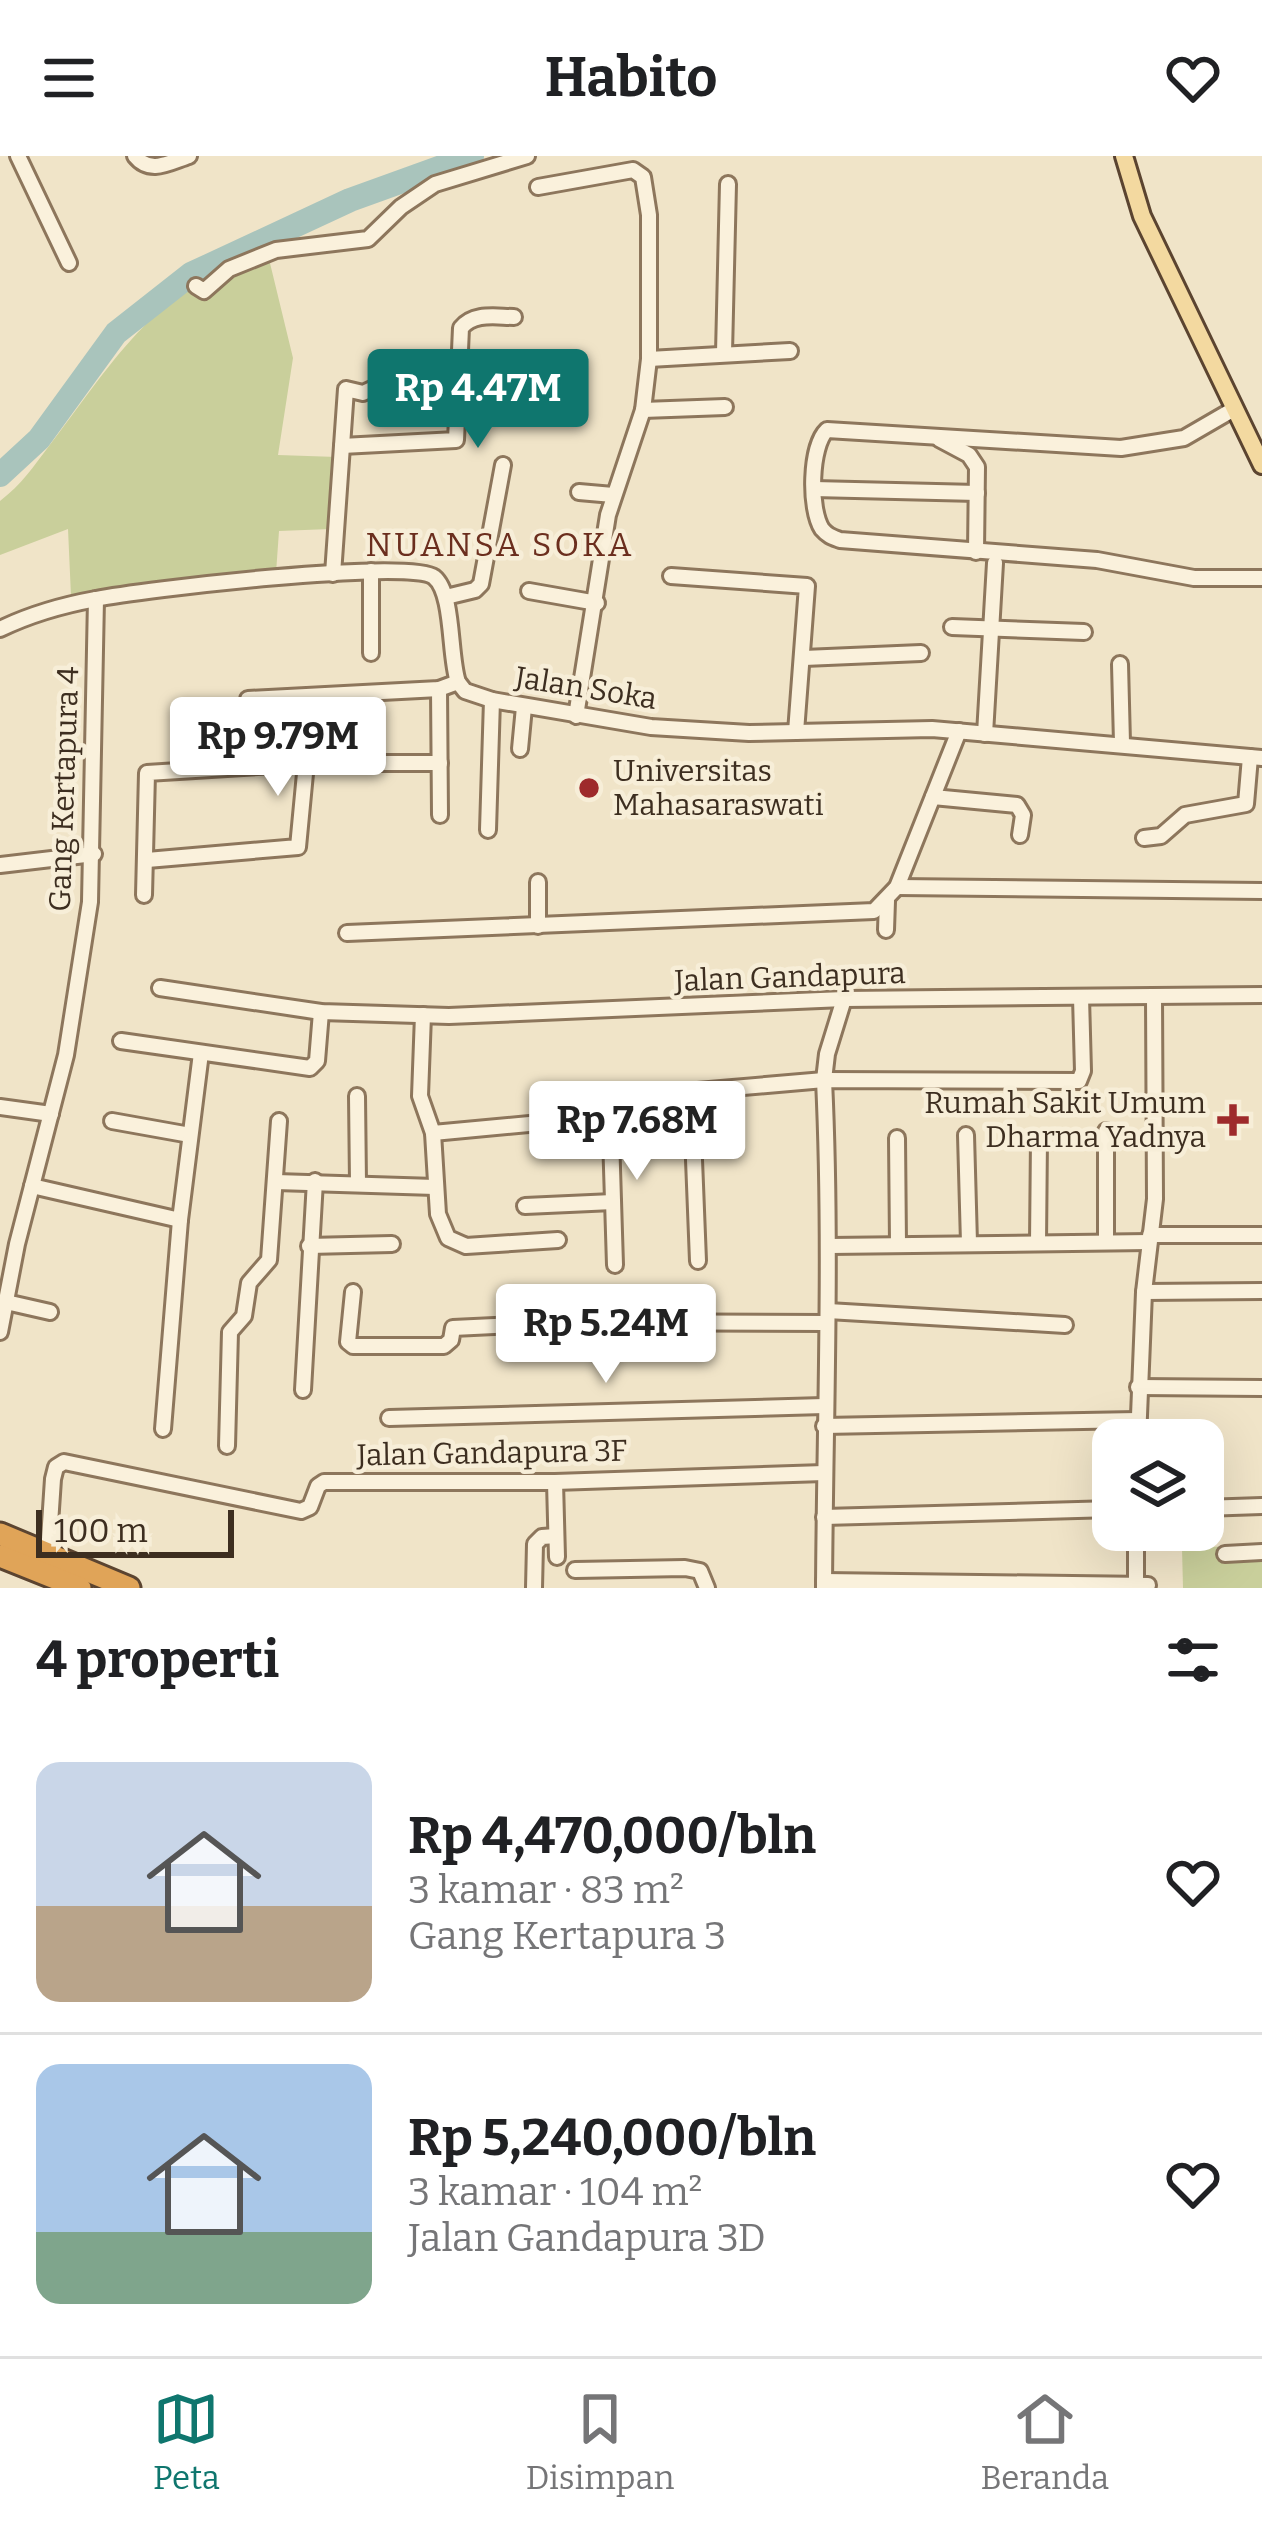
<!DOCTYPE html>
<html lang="id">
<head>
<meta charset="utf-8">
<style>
	body { margin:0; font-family:Bitter,serif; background:#f2f2f2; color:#202124; height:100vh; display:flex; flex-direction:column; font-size:45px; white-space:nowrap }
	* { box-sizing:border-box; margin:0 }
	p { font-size:39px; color:#757577 }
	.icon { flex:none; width:66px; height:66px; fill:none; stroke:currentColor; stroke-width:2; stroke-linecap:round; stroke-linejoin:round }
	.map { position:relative; height:1432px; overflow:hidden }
	.side { display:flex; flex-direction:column; background:#fff; flex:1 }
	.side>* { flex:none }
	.tools { position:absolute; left:1092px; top:1263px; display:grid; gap:24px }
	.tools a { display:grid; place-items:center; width:132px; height:132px; border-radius:24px; background:#fff; box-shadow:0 12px 48px #0002; font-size:60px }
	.scale { position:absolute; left:36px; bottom:30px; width:198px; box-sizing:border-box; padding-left:12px; border:6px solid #3d2e20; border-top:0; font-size:33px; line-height:42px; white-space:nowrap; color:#3d2e20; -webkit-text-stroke:9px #f7eed8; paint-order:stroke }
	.price { position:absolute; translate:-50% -102px; padding:0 27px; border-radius:12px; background:#fff; color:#222; font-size:39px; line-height:78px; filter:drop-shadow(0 3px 6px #0008) }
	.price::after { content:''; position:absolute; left:50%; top:72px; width:36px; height:27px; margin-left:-18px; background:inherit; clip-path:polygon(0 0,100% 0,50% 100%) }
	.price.active { background:#0f766e; color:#fff }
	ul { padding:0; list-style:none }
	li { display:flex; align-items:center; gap:36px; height:300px; padding:0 36px }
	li+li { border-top:3px solid #e0e0e0 }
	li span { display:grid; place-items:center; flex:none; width:336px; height:240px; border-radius:24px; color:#555 }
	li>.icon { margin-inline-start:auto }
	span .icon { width:144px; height:144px; fill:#fffc; stroke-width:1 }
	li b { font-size:51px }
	h2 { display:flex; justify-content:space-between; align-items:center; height:144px; padding:0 36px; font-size:51px }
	header { display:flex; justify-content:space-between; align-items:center; height:156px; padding:0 36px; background:#fff; font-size:54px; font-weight:700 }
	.dock { display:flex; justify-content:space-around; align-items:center; height:168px; border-top:3px solid #e0e0e0; background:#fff; font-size:33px; color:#757577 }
	.dock a { display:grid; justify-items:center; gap:6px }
	.dock .active { color:#0f766e }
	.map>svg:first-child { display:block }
	.green { fill:#c9cf9b }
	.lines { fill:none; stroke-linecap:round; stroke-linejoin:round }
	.river { stroke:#a9c4bc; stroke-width:24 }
	.minor-casing { stroke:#8d765c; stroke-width:20 }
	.major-casing { stroke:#5b4430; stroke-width:22 }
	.highway-casing { stroke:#5b4430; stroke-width:27 }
	.minor { stroke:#faf1dc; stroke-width:14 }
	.major { stroke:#f3d9a0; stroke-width:16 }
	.highway { stroke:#e0a458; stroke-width:21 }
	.poi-dot { fill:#9e2a2b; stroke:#f7eed8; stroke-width:4.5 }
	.labels { text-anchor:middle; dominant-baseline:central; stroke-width:9; stroke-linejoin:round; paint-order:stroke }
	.street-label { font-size:30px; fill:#3d2e20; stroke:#f7eed8 }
	.poi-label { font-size:30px; fill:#3d2e20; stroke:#f7eed8; text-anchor:start }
	.neighbourhood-label { font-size:33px; letter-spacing:3px; fill:#6b2e1e; stroke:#f7eed8 }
</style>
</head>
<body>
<header><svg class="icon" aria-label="menu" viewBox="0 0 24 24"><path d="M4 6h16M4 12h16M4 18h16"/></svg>Habito<svg class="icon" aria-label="heart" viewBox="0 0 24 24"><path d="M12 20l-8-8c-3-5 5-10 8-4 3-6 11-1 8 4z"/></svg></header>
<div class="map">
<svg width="1262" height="1432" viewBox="0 0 1262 1432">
	<rect width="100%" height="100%" fill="#f0e4c8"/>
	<!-- green -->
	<g class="green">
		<path d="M269,103L293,202L278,299L337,301L330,373L279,375L276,417L101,433L71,440L68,373L0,399V345C22,328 33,311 49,290C108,214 164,115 269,103Z"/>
		<path d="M1262,1389V1432H1183L1182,1392Z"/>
	</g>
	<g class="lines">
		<!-- river -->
		<path class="river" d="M0,319L39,283L116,177L191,118L350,44L472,0"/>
		<defs>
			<g id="minor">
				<path d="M18,0L69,107"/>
				<path d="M135,0C150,19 170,6 189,0"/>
				<path d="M538,31L633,14L643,21L649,59V203L643,254L608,359L576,560"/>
				<path d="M196,130L204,135L229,113L276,94L368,83L401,51L435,28L527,0"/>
				<path d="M724,197L728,28"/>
				<path d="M649,203L790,195"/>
				<path d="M1234,253L1184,282L1121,292L827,274C810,290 809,353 822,373C828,380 832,381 840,384L1097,404L1194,422H1262"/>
				<path d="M643,254L725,251"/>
				<path d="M939,283L969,299L977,311L976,396"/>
				<path d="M342,290L456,284L461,172C474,156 496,161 514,161"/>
				<path d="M814,333L977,337"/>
				<path d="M579,336L613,339"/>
				<path d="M333,418L346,233L363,237L389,225"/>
				<path d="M671,420L807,430L796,576"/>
				<path d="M529,435L597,447"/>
				<path d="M446,441L475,434L481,428L503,309"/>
				<path d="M952,471L1084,476"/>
				<path d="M0,473C31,458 63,449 96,443C139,434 409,402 434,421C454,437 449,500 458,526L465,535L492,544L651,571L749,577L932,573L1262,602"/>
				<path d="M371,497V415"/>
				<path d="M804,502L921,497"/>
				<path d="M1120,508L1122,587"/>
				<path d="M439,533L440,659"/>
				<path d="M248,543L439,533L458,526"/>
				<path d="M985,578L995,407"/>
				<path d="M520,593L524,551"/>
				<path d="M933,641L1017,649L1023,659L1020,679"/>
				<path d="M488,674L492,544"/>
				<path d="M1144,682L1161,680L1185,659L1246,648L1250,601"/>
				<path d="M147,704L298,691L306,607"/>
				<path d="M0,709L94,698"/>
				<path d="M897,731L1262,735"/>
				<path d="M144,739L147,617L306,607H440"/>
				<path d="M538,770V726"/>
				<path d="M886,774L887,745"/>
				<path d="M347,777L874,755L897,731L959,575"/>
				<path d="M160,832L321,856L449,860L844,843L1262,839"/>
				<path d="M423,859L420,940L433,977L438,1058L448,1082L466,1090L558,1084"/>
				<path d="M121,885L310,912L317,905L321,856"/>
				<path d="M695,936L692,953L698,1105"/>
				<path d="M651,939L824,924L1079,925L1083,915L1081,841"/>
				<path d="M357,940L358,1027"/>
				<path d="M0,951L51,958"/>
				<path d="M112,965L190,979"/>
				<path d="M1106,975V1086"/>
				<path d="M433,977L582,963L605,965L611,980L615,1109"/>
				<path d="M966,979L969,1087"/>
				<path d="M897,982L898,1088"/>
				<path d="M276,1026L435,1031"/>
				<path d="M32,1030L180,1064"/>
				<path d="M525,1050L613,1046"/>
				<path d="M1150,1079H1262"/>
				<path d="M1038,1087L1039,982"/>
				<path d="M309,1090L392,1088"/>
				<path d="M830,1090L1149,1086"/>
				<path d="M353,1136L348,1186L353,1190H444L451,1184L453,1172L575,1166L827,1167"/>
				<path d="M1144,1136L1262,1135"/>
				<path d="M6,1146L50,1156"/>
				<path d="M828,1155L1065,1169"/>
				<path d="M0,1176L17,1088L66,899L90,746L96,443"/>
				<path d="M1138,1231L1262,1232"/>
				<path d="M303,1234L315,1025"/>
				<path d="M389,1262L824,1250"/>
				<path d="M824,1270L1137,1264"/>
				<path d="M163,1273L180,1064L201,897"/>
				<path d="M1138,1284L1144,1136L1155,1043L1154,840"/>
				<path d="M227,1290L230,1176L244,1160L249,1127L269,1104L279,965"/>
				<path d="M555,1326L557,1401"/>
				<path d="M1203,1352L1262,1350"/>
				<path d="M824,1361L1113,1353"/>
				<path d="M48,1398L53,1323L56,1311L64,1306L301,1355L310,1351L318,1330L324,1326H555L824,1317"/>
				<path d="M1225,1398L1262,1396"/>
				<path d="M575,1414L685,1412L700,1415L707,1432"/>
				<path d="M824,1425L1148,1429"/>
				<path d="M1136,1429V1374"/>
				<path d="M534,1432L535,1388L542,1381L556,1380"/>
				<path d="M824,1432C825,1263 832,1093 824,924L827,898L844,843"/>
			</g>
			<path id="major" d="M1124,0L1142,60L1262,309"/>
			<g id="highway">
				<path d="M0,1378L129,1432"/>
				<path d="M0,1400L80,1432"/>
			</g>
		</defs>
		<!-- minor casing -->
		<use href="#minor" class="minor-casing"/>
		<!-- major casing -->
		<use href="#major" class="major-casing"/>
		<!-- highway casing -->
		<use href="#highway" class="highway-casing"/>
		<!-- minor -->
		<use href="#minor" class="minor"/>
		<!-- major -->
		<use href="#major" class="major"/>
		<!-- highway -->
		<use href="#highway" class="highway"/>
	</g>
	<!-- markers -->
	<g class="poi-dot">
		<circle cx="589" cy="632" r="12"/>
		<path d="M1227 946h12v12h12v12h-12v12h-12v-12h-12v-12h12z"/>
	</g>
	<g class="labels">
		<!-- street labels -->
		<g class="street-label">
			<text transform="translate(586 532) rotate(9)">Jalan Soka</text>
			<text transform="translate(64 633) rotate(-88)">Gang Kertapura 4</text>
			<text transform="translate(790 821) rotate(-2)">Jalan Gandapura</text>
			<text transform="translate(492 1297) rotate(-1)">Jalan Gandapura 3F</text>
		</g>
		<!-- poi labels -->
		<g class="poi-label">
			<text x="613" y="615">Universitas<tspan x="613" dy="34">Mahasaraswati</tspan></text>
			<text x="1206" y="947" text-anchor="end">Rumah Sakit Umum<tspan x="1206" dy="34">Dharma Yadnya</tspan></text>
		</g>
		<!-- neighbourhood labels -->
		<g class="neighbourhood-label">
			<text x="500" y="389">NUANSA SOKA</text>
		</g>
	</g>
</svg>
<div class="tools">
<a><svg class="icon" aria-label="layers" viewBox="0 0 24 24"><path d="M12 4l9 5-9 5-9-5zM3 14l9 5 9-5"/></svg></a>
</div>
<div class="scale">100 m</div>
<b class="price active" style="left:478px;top:295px">Rp 4.47M</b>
<b class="price" style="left:278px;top:643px">Rp 9.79M</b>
<b class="price" style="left:637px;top:1027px">Rp 7.68M</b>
<b class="price" style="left:606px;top:1230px">Rp 5.24M</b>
</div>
<section class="side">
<h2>4 properti<svg class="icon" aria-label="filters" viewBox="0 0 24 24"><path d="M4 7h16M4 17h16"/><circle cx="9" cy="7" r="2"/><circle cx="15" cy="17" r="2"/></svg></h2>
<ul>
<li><span style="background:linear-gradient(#c9d6e8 60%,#b9a48a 0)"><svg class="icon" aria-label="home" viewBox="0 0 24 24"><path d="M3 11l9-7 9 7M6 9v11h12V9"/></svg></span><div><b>Rp 4,470,000/bln</b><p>3 kamar · 83 m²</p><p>Gang Kertapura 3</p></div><svg class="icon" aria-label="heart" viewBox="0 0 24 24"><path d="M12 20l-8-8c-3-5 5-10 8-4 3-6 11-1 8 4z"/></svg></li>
<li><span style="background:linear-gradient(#a9c7e8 70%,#7fa58c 0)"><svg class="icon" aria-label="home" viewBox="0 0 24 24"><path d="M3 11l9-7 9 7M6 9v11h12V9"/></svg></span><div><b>Rp 5,240,000/bln</b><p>3 kamar · 104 m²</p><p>Jalan Gandapura 3D</p></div><svg class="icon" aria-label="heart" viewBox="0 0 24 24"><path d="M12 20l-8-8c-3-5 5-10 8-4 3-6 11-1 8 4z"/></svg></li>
</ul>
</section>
<nav class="dock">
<a class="active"><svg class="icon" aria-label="map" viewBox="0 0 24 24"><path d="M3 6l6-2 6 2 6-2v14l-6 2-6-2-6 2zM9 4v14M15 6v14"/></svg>Peta</a>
<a><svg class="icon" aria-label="saved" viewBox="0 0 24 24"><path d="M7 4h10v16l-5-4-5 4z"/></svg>Disimpan</a>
<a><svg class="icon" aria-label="home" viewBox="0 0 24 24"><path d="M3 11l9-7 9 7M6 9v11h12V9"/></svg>Beranda</a>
</nav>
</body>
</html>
